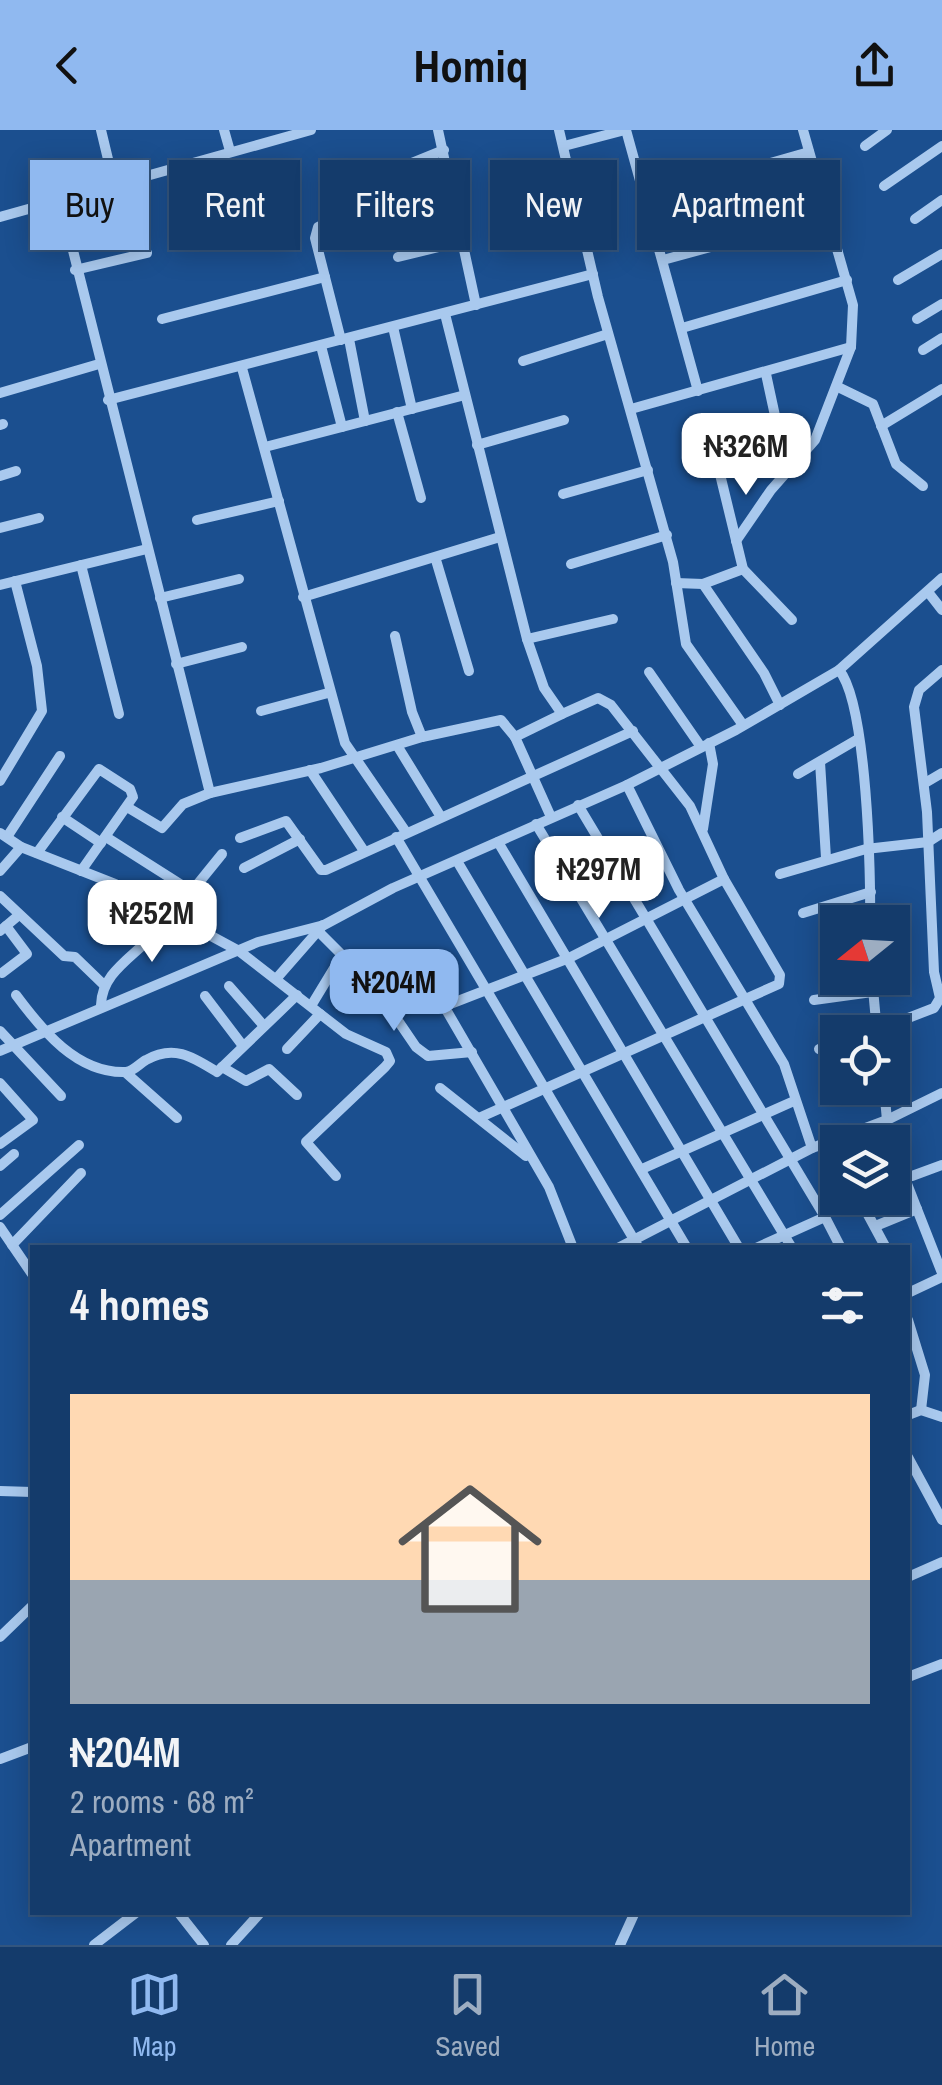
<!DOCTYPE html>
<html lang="en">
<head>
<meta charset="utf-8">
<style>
	body { margin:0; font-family:"Archivo Narrow",sans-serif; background:#214673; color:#f1f3f6; height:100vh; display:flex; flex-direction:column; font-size:38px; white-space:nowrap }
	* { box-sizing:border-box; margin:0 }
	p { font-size:32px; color:#9dadc1 }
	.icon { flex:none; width:55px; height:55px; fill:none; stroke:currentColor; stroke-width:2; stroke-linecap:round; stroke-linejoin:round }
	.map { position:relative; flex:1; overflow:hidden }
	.sheet { position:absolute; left:30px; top:1115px; width:880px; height:670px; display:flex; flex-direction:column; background:#143b6b; border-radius:0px; box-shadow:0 5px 25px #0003,0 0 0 2px #33557e }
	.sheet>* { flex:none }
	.top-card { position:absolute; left:30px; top:30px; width:882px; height:90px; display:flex; gap:20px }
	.needle { width:65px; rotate:252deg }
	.fabs { position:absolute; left:820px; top:775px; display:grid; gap:20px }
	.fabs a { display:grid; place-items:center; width:90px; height:90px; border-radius:0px; background:#143b6b; box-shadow:0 5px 25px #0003,0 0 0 2px #33557e; font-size:50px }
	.price { position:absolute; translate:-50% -85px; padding:0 22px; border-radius:20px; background:#fff; color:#222; font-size:32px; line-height:65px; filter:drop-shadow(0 2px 5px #0008) }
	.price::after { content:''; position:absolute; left:50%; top:60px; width:30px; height:22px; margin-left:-15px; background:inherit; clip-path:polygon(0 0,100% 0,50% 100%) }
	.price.active { background:#90b9f0; color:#111 }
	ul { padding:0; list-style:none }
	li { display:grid; align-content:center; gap:20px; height:530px; padding:0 40px }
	li span { display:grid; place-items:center; height:310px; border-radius:0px; color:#555 }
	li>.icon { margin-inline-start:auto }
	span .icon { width:180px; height:180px; fill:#fffc; stroke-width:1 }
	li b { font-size:42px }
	h2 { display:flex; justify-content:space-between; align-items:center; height:120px; padding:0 40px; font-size:42px }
	.pill { padding:0 35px; border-radius:0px; background:#143b6b; box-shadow:0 5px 25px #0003,0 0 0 2px #33557e; font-size:35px; line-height:90px }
	.pill.active { background:#90b9f0; color:#111 }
	header { display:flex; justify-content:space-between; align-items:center; height:130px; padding:0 40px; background:#90b9f0; color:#111; font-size:45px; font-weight:700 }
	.menu { display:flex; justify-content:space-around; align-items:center; height:140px; border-top:2px solid #33557e; background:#143b6b; font-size:28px; color:#9dadc1 }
	.menu a { display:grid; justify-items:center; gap:5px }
	.menu .active { color:#90b9f0 }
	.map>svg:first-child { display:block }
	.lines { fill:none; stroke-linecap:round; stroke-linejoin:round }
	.minor { stroke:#a9c9ee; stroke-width:10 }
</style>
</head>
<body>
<header><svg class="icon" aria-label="back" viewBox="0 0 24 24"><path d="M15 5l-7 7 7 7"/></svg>Homiq<svg class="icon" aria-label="share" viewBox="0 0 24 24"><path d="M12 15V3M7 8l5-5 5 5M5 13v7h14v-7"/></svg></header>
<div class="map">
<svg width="942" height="1815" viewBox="0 0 942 1815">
	<rect width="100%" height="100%" fill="#1b4f8f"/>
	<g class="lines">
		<!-- minor -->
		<g class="minor">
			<path d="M101,0L114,54"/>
			<path d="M224,0L230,21"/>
			<path d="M438,0L476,175"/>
			<path d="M559,0L598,167L673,432L686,514L743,595"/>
			<path d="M626,0L698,261"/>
			<path d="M564,16L625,0"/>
			<path d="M865,16L887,0"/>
			<path d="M884,56L942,16"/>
			<path d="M60,69L210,663L321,638L422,607"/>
			<path d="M646,69L809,22"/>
			<path d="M0,87L311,0"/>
			<path d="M915,89L942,70"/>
			<path d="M520,96L578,82"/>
			<path d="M398,127L463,111"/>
			<path d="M663,130L827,85"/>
			<path d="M75,140L147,123"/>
			<path d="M898,150L942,124"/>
			<path d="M162,189L325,147"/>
			<path d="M917,189L942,174"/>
			<path d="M393,197L412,279"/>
			<path d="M682,198L847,150"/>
			<path d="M349,209L365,291"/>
			<path d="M341,210L315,108L318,97L368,73L412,33L444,20"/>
			<path d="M321,216L342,297L465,265"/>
			<path d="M923,220L942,208"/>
			<path d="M523,231L608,204"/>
			<path d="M242,238L345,613L406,702"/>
			<path d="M766,244L777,295L774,304L718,326V336L743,439L792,490"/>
			<path d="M838,257L873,274L896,334L923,356"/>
			<path d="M0,263L99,234"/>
			<path d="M108,270L593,144"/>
			<path d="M631,279L851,217"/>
			<path d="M397,282L421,368"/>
			<path d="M0,295L3,294"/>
			<path d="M881,296L942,259"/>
			<path d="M477,315L564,290"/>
			<path d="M265,317L342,297"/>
			<path d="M0,346L16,341"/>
			<path d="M563,364L648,340"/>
			<path d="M197,390L279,371"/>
			<path d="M0,398L39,388"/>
			<path d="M736,411L771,360L815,310L851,217L853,175L803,0"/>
			<path d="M436,430L469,541"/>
			<path d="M571,434L667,405"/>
			<path d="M81,435L119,584"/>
			<path d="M676,453L703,454L743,439"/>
			<path d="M703,454L764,543L780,575"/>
			<path d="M0,455L147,419"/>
			<path d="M928,462L942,480"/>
			<path d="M303,467L500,407"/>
			<path d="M160,468L239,449"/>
			<path d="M395,506L412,582L422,607L501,590L515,607"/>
			<path d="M527,509L613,489"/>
			<path d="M176,534L242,517"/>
			<path d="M839,540C867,573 871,745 870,792"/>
			<path d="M649,542L701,617"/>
			<path d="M261,581L328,563"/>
			<path d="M398,617L441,687"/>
			<path d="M820,632L826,728"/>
			<path d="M310,640L364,721"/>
			<path d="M798,644L858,609"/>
			<path d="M0,651L42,581L37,536L15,451"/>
			<path d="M925,653L942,643"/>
			<path d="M627,655L679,760L784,934L812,1018"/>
			<path d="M578,675L825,1087L756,1118"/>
			<path d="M127,677L162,698L183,674L210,663"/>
			<path d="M62,687L101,713"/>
			<path d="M551,687L515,607L562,584"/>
			<path d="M536,694L792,1118"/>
			<path d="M703,699L713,634L709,613"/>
			<path d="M0,703L21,717L115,754L239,821L346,904L386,922L390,931L385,937L306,1012L336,1046"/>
			<path d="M7,707L60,626"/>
			<path d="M106,707L191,761"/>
			<path d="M396,707L639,1118"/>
			<path d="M240,708L286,691L321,740H326L633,601"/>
			<path d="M498,712L739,1118"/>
			<path d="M37,723L99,639L130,659L133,667L81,741"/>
			<path d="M457,731L687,1118"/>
			<path d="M244,738L300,709"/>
			<path d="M0,741L21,717"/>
			<path d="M780,744L866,719L928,712L942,703"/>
			<path d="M0,766L64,826L75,827L104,855"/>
			<path d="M803,783L871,762"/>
			<path d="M171,787L222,724"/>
			<path d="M0,801L19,785"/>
			<path d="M824,830L838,824"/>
			<path d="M2,843L27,824L6,796"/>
			<path d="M426,845L549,1057L573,1118"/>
			<path d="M872,848L877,902"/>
			<path d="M276,849L318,801"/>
			<path d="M229,856L264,896"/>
			<path d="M16,865C42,900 77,944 126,942C134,941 140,933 146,930C174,914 193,927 217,942L297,865"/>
			<path d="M205,866L243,916"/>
			<path d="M814,870L872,862"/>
			<path d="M101,875C102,834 151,821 166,785"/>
			<path d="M311,876L342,825L318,801L323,795"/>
			<path d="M388,876L416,917L428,926L472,922"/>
			<path d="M445,876L569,828L724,749L690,676L611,575L598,568L562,584L544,558L527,509L445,184"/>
			<path d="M0,901L61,966"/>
			<path d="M872,902L934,878L940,868L934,842L927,682L914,577L919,560L942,540"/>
			<path d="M287,919L320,884"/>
			<path d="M819,919L838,913"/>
			<path d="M0,921L258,812L324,795L393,758L627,655L736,600L839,540L942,448"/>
			<path d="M222,937L246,951L269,939L297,965"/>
			<path d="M125,942L177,988"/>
			<path d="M0,953L33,990L0,1014"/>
			<path d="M440,958L526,1026"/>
			<path d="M884,958L887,990"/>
			<path d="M481,987L779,854L780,845L724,749"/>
			<path d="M0,1036L14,1024"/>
			<path d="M642,1039L794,971"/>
			<path d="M892,1041L912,1046L942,1035"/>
			<path d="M904,1046L942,1143"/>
			<path d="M859,1068L886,1118"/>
			<path d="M0,1085L79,1015"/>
			<path d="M825,1087L841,1118"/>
			<path d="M878,1095L917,1079"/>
			<path d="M0,1097L32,1144"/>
			<path d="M12,1115L81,1043"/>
			<path d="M618,1118L812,1018L887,990L942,963"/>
			<path d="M908,1163L942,1147"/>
			<path d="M908,1190L925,1245L921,1280"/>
			<path d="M908,1285L921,1280L942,1287"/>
			<path d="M908,1327L942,1390"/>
			<path d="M0,1361L32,1362"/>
			<path d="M908,1447L942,1432"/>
			<path d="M0,1507L32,1476"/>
			<path d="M908,1547L942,1534"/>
			<path d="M0,1629L32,1617"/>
			<path d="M178,1782L204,1815"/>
			<path d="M94,1815L137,1782"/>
			<path d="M231,1815L261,1782"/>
			<path d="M620,1815L635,1782"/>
		</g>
	</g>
</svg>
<div class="fabs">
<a><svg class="needle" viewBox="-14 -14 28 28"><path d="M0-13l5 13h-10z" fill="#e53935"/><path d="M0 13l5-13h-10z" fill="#9dadc1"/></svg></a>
<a><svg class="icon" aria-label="locate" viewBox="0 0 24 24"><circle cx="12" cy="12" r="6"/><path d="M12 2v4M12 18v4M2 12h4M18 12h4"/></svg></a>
<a><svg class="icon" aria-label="layers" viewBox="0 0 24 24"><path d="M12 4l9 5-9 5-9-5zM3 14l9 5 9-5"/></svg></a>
</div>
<b class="price" style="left:746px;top:368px">₦326M</b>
<b class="price" style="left:599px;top:791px">₦297M</b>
<b class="price" style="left:152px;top:835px">₦252M</b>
<b class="price active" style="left:394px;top:904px">₦204M</b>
<div class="top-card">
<a class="pill active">Buy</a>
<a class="pill">Rent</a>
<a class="pill">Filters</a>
<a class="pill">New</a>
<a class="pill">Apartment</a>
</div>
<section class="sheet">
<h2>4 homes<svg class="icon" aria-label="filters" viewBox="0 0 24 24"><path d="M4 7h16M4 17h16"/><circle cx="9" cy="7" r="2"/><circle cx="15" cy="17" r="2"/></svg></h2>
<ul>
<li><span style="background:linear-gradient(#ffd9b3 60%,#9aa5b1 0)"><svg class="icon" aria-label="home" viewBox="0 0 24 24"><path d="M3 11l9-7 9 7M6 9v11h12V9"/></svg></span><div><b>₦204M</b><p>2 rooms · 68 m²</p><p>Apartment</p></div></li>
</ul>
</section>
</div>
<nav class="menu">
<a class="active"><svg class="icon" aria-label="map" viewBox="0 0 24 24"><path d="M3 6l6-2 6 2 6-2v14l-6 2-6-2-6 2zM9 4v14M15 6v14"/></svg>Map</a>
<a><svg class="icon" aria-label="saved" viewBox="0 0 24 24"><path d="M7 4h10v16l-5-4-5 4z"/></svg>Saved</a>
<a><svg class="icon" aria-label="home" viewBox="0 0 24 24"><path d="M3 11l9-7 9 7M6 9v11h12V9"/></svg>Home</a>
</nav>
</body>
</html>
